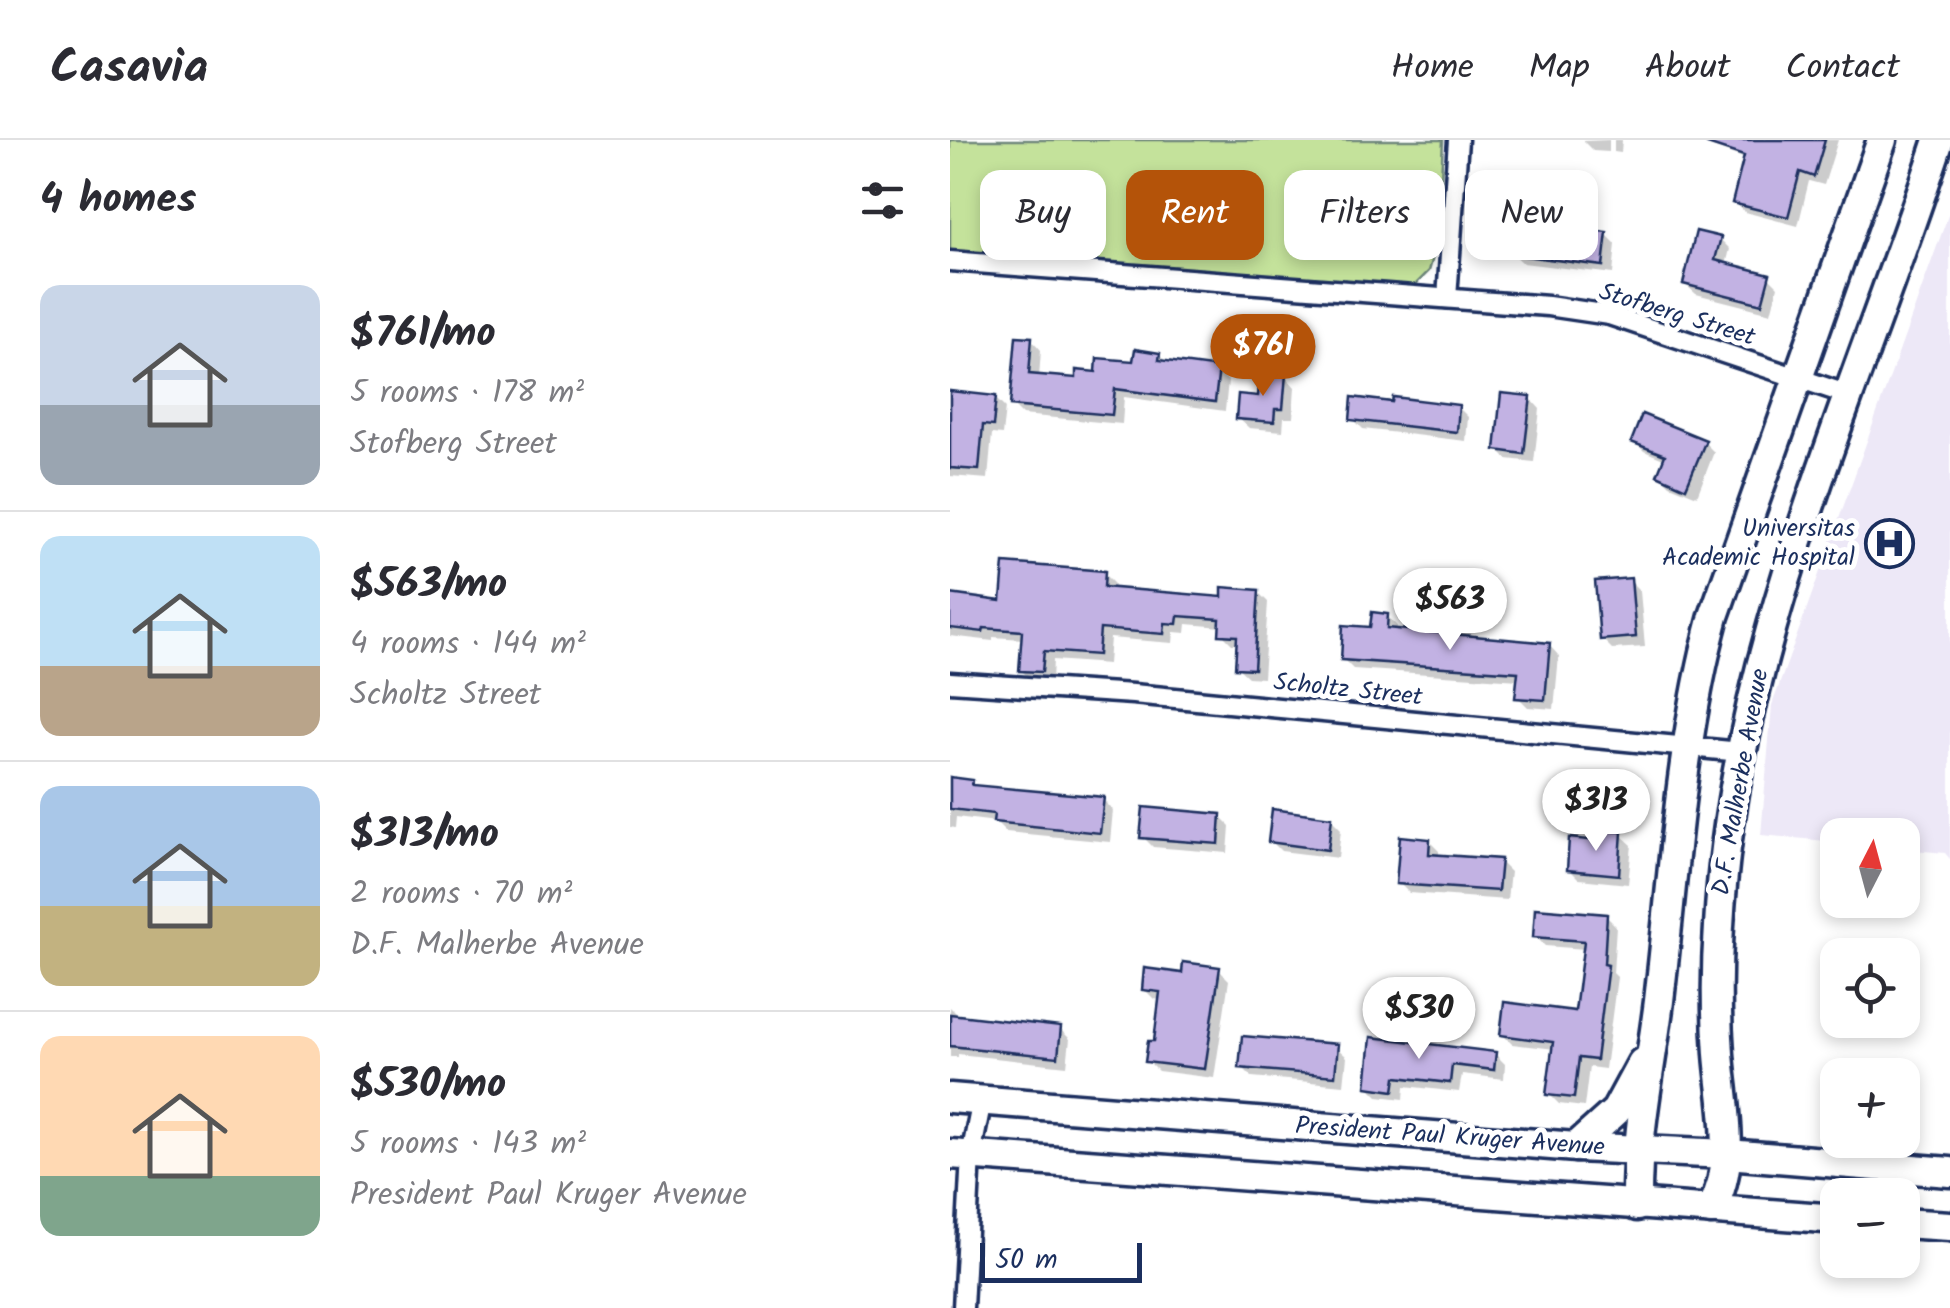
<!DOCTYPE html>
<html lang="en">
<head>
<meta charset="utf-8">
<style>
	body { margin:0; font-family:Kalam,sans-serif; background:#f7f7f7; color:#2b2b33; height:100vh; display:flex; flex-direction:column; font-size:38px; white-space:nowrap }
	* { box-sizing:border-box; margin:0 }
	p { font-size:32px; color:#7c7c81 }
	.icon { flex:none; width:55px; height:55px; fill:none; stroke:currentColor; stroke-width:2; stroke-linecap:round; stroke-linejoin:round }
	.map { position:relative; flex:1; overflow:hidden }
	.drawer { display:flex; flex-direction:column; background:#fff; width:950px }
	.drawer>* { flex:none }
	.banner { position:absolute; left:30px; top:30px; width:820px; height:90px; display:flex; gap:20px }
	.needle { width:65px; rotate:6deg }
	.tools { position:absolute; left:870px; top:678px; display:grid; gap:20px }
	.tools a { display:grid; place-items:center; width:100px; height:100px; border-radius:20px; background:#fff; box-shadow:0 5px 15px #0003; font-size:50px }
	.scale { position:absolute; left:30px; bottom:25px; width:162px; box-sizing:border-box; padding-left:10px; border:5px solid #1b2f5e; border-top:0; font-size:28px; line-height:35px; white-space:nowrap; color:#1b2f5e; -webkit-text-stroke:8px #fff; paint-order:stroke }
	.price { position:absolute; translate:-50% -85px; padding:0 22px; border-radius:35px; background:#fff; color:#222; font-size:32px; line-height:65px; filter:drop-shadow(0 2px 5px #0008) }
	.price::after { content:''; position:absolute; left:50%; top:60px; width:30px; height:22px; margin-left:-15px; background:inherit; clip-path:polygon(0 0,100% 0,50% 100%) }
	.price.current { background:#b45309; color:#fff }
	ul { padding:0; list-style:none }
	li { display:flex; align-items:center; gap:30px; height:250px; padding:0 40px }
	li+li { border-top:2px solid #e1e1e2 }
	li span { display:grid; place-items:center; flex:none; width:280px; height:200px; border-radius:20px; color:#555 }
	li>.icon { margin-inline-start:auto }
	span .icon { width:120px; height:120px; fill:#fffc; stroke-width:1 }
	li b { font-size:42px }
	h2 { display:flex; justify-content:space-between; align-items:center; height:120px; padding:0 40px; font-size:42px }
	.chip { padding:0 35px; border-radius:20px; background:#fff; box-shadow:0 5px 15px #0003; font-size:35px; line-height:90px }
	.chip.current { background:#b45309; color:#fff }
	header { display:flex; align-items:center; gap:60px; box-sizing:border-box; height:140px; padding:0 50px; background:#fff; border-bottom:2px solid #e1e1e2 }
	header strong { font-size:48px }
	nav { display:flex; gap:55px; margin-inline-start:auto; font-size:35px }
	main { display:flex; flex:1; min-height:0 }
	.map>svg:first-child { display:block }
	.built { fill:#ede8f7 }
	.green { fill:#c4e29b; stroke:#70887c; stroke-width:2.5 }
	.shadow { fill:#0003 }
	.building { fill:#c2b2e3; stroke:#1b2f5e; stroke-width:2.5 }
	.lines { fill:none; stroke-linecap:round; stroke-linejoin:round }
	.street-casing { stroke:#1b2f5e; stroke-width:25 }
	.secondary-casing { stroke:#1b2f5e; stroke-width:35 }
	.street { stroke:#fff; stroke-width:18 }
	.secondary { stroke:#fff; stroke-width:28 }
	.labels { text-anchor:middle; dominant-baseline:central; stroke-width:10; stroke-linejoin:round; paint-order:stroke }
	.street-label { font-size:25px; fill:#1b2f5e; stroke:#fff }
	.poi-label { font-size:25px; fill:#1b2f5e; stroke:#fff; text-anchor:end }
</style>
</head>
<body>
<header>
<strong>Casavia</strong>
<nav><a>Home</a><a>Map</a><a>About</a><a>Contact</a></nav>
</header>
<main>
<section class="drawer">
<h2>4 homes<svg class="icon" aria-label="filters" viewBox="0 0 24 24"><path d="M4 7h16M4 17h16"/><circle cx="9" cy="7" r="2"/><circle cx="15" cy="17" r="2"/></svg></h2>
<ul>
<li><span style="background:linear-gradient(#c9d6e8 60%,#9aa5b1 0)"><svg class="icon" aria-label="home" viewBox="0 0 24 24"><path d="M3 11l9-7 9 7M6 9v11h12V9"/></svg></span><div><b>$761/mo</b><p>5 rooms · 178 m²</p><p>Stofberg Street</p></div></li>
<li><span style="background:linear-gradient(#bfe0f5 65%,#b9a48a 0)"><svg class="icon" aria-label="home" viewBox="0 0 24 24"><path d="M3 11l9-7 9 7M6 9v11h12V9"/></svg></span><div><b>$563/mo</b><p>4 rooms · 144 m²</p><p>Scholtz Street</p></div></li>
<li><span style="background:linear-gradient(#a9c7e8 60%,#c2b280 0)"><svg class="icon" aria-label="home" viewBox="0 0 24 24"><path d="M3 11l9-7 9 7M6 9v11h12V9"/></svg></span><div><b>$313/mo</b><p>2 rooms · 70 m²</p><p>D.F. Malherbe Avenue</p></div></li>
<li><span style="background:linear-gradient(#ffd9b3 70%,#7fa58c 0)"><svg class="icon" aria-label="home" viewBox="0 0 24 24"><path d="M3 11l9-7 9 7M6 9v11h12V9"/></svg></span><div><b>$530/mo</b><p>5 rooms · 143 m²</p><p>President Paul Kruger Avenue</p></div></li>
</ul>
</section>
<div class="map">
<svg width="1000" height="1168" viewBox="0 0 1000 1168">
	<rect width="100%" height="100%" fill="#fff"/>
	<filter id="ink" filterUnits="userSpaceOnUse"><feTurbulence type="fractalNoise" baseFrequency=".01" numOctaves="2"/><feDisplacementMap in="SourceGraphic" scale="20" xChannelSelector="R" yChannelSelector="G"/><feConvolveMatrix kernelMatrix="1 2 1 2 8 2 1 2 1" color-interpolation-filters="sRGB"/></filter>
	<g filter="url(#ink)">
		<!-- built -->
		<path class="built" d="M1000,70V719L995,713L953,709L952,695H888L887,702L811,695L822,565Z"/>
		<!-- green -->
		<path class="green" d="M0,0H493L488,100L479,131L461,149L0,119Z"/>
		<!-- shadow -->
		<g class="shadow">
			<path d="M659,0V12L643,11L633,1Z"/>
			<path d="M664,0H672L671,13L664,12Z"/>
			<path d="M753,0H888L874,45L859,41L848,86L795,72L784,62L796,19L760,6Z"/>
			<path d="M601,79L611,89L656,94L666,104L663,134L573,123L562,113Z"/>
			<path d="M770,99L780,109L776,125L818,136L828,146L821,173L746,154L735,144Z"/>
			<path d="M81,199L91,210L89,238L128,241L209,215L218,224L268,231L278,241L275,271L174,257L172,284L72,275L62,265Z"/>
			<path d="M335,236L345,247L343,278H334L333,291L299,288L288,278Z"/>
			<path d="M0,253L45,258L55,268L52,295L42,294L38,339L0,336Z"/>
			<path d="M580,258L590,269L584,322L557,319L547,309Z"/>
			<path d="M508,267L518,277L516,301L413,289L403,279Z"/>
			<path d="M684,301L754,302L764,312L747,356L720,345L710,335L716,320L694,311Z"/>
			<path d="M154,434L164,444L163,450L274,459L308,452L318,462L313,538L298,537L287,527L289,504H282L272,494V487L237,484L236,493L224,492L223,503L160,498L158,524L103,520L102,541L81,540L71,530L73,499L43,497V501L0,496V457L53,464Z"/>
			<path d="M680,441L690,451L695,507L662,509L652,499Z"/>
			<path d="M437,476L447,486V491L599,505L609,516L604,569L578,567L568,557L569,540L403,529L393,519Z"/>
			<path d="M0,639L22,642L28,648L152,659L163,670L160,702L56,692L46,682L6,677L5,688L0,687Z"/>
			<path d="M270,676L280,686L278,713L203,707L193,697Z"/>
			<path d="M381,679L391,689L388,718L331,711L321,701Z"/>
			<path d="M671,695L682,705L678,744L629,739L619,729L650,703Z"/>
			<path d="M479,701L489,711V717L550,722L560,732L557,760L459,753L449,743Z"/>
			<path d="M656,776L666,786L663,833L667,837L655,929L639,927L634,967L609,964L599,954L605,909L562,904L552,894L627,874L636,809L595,806L585,796Z"/>
			<path d="M269,830L279,840L264,938L208,931L198,921L207,904L212,860L204,859L194,849L234,836Z"/>
			<path d="M0,862V867L11,878L110,889L120,899L117,926L8,914V917H0Z"/>
			<path d="M423,900L545,914L555,924L554,939L512,934L509,952L455,946L454,959L428,956L418,946Z"/>
			<path d="M386,907L397,917L394,945L302,937L292,927Z"/>
		</g>
		<!-- building -->
		<g class="building">
			<path d="M758,0H875L864,37L850,32L838,77L782,63L794,16L757,4Z"/>
			<path d="M585,74L602,76L601,85L657,92L653,126L560,114L563,87L583,89Z"/>
			<path d="M746,91L771,97L765,120L820,134L812,164L733,144Z"/>
			<path d="M66,196L82,197L79,234L126,238V230L146,232L147,218L183,221L185,209L210,213L209,220L269,228L265,262L165,249L162,275L60,266Z"/>
			<path d="M310,232L336,234L333,269H325L324,282L286,279L288,254L308,256Z"/>
			<path d="M0,251L46,256L43,286L33,285L29,330L0,328Z"/>
			<path d="M551,253L581,256L574,314L545,310Z"/>
			<path d="M402,257L442,262L443,257L509,265L507,292L400,280Z"/>
			<path d="M692,274L756,300L736,348L707,335L715,315L681,302Z"/>
			<path d="M54,423L155,431L154,447L272,457V447L309,450L304,529L285,528L287,496L269,495L270,479L228,476L227,484L215,483L214,494L150,489L148,515L94,511L92,532L69,531L72,491L34,488L33,492L0,488V454L51,461Z"/>
			<path d="M681,438L686,497L650,500L645,441Z"/>
			<path d="M422,472L438,474L437,488L600,503L595,560L565,558L568,532L391,520L393,485L420,487Z"/>
			<path d="M0,637L23,640L22,645L154,657L150,693L43,682L44,674L0,669Z"/>
			<path d="M193,667L271,674L269,704L190,698Z"/>
			<path d="M322,669L382,677L378,710L318,702Z"/>
			<path d="M649,690L672,692L669,735L617,730L619,698L648,701Z"/>
			<path d="M450,696L480,699L479,714L551,719L548,751L446,744Z"/>
			<path d="M585,768L657,774L654,824L658,825L646,920L629,918L624,958L596,955L603,902L550,895L554,862L625,871L634,801L583,797Z"/>
			<path d="M233,822L270,827L255,929L195,922L198,901H204L210,852L192,850L194,828L232,833Z"/>
			<path d="M0,874L111,887L108,917L0,906Z"/>
			<path d="M292,896L388,904L385,936L289,928Z"/>
			<path d="M421,897L546,912L544,930L502,925L500,943L446,937L444,951L416,947Z"/>
		</g>
		<g class="lines">
			<defs>
				<g id="street">
					<path d="M0,121L598,166L659,175L896,254"/>
					<path d="M497,158L508,0"/>
					<path d="M0,542L183,554L791,612"/>
					<path d="M13,1168L21,1015L32,960"/>
				</g>
				<g id="secondary">
					<path d="M0,958L626,1007L777,1014L1000,1032"/>
					<path d="M626,1007L666,971L692,923"/>
					<path d="M0,1014L888,1079"/>
					<path d="M687,1066C686,991 700,933 709,861C724,732 730,602 764,476L932,0"/>
					<path d="M761,1070C788,1021 773,967 769,914C766,872 766,828 769,786C784,506 904,261 989,0"/>
					<path d="M952,1083L1000,1086"/>
				</g>
			</defs>
			<!-- street casing -->
			<use href="#street" class="street-casing"/>
			<!-- secondary casing -->
			<use href="#secondary" class="secondary-casing"/>
			<!-- street -->
			<use href="#street" class="street"/>
			<!-- secondary -->
			<use href="#secondary" class="secondary"/>
		</g>
	</g>
	<!-- icons -->
	<defs>
		<symbol id="hospital-ring" viewBox="-11 -11 22 22"><circle r="9.5" fill="#fff" stroke="#1b2f5e" stroke-width="1.5"/><path d="M-5-5h3v3.5h4V-5h3V5h-3V1.5h-4V5h-3Z" fill="#1b2f5e"/></symbol>
	</defs>
	<g fill-rule="evenodd">
		<use href="#hospital-ring" x="912" y="376" width="55" height="55"/>
	</g>
	<g class="labels">
		<!-- street labels -->
		<g class="street-label">
			<text transform="translate(727 175) rotate(17)">Stofberg Street</text>
			<text transform="translate(398 550) rotate(6)">Scholtz Street</text>
			<text transform="translate(791 642) rotate(-80)">D.F. Malherbe Avenue</text>
			<text transform="translate(500 997) rotate(4)">President Paul Kruger Avenue</text>
		</g>
		<!-- poi labels -->
		<g class="poi-label">
			<text x="905" y="389">Universitas<tspan x="905" dy="29">Academic Hospital</tspan></text>
		</g>
	</g>
</svg>
<div class="tools">
<a><svg class="needle" viewBox="-14 -14 28 28"><path d="M0-13l5 13h-10z" fill="#e53935"/><path d="M0 13l5-13h-10z" fill="#7c7c81"/></svg></a>
<a><svg class="icon" aria-label="locate" viewBox="0 0 24 24"><circle cx="12" cy="12" r="6"/><path d="M12 2v4M12 18v4M2 12h4M18 12h4"/></svg></a>
<a>+</a>
<a>−</a>
</div>
<div class="scale">50 m</div>
<b class="price current" style="left:313px;top:259px">$761</b>
<b class="price" style="left:500px;top:513px">$563</b>
<b class="price" style="left:646px;top:714px">$313</b>
<b class="price" style="left:469px;top:922px">$530</b>
<div class="banner">
<a class="chip">Buy</a>
<a class="chip current">Rent</a>
<a class="chip">Filters</a>
<a class="chip">New</a>
</div>
</div>
</main>
</body>
</html>
